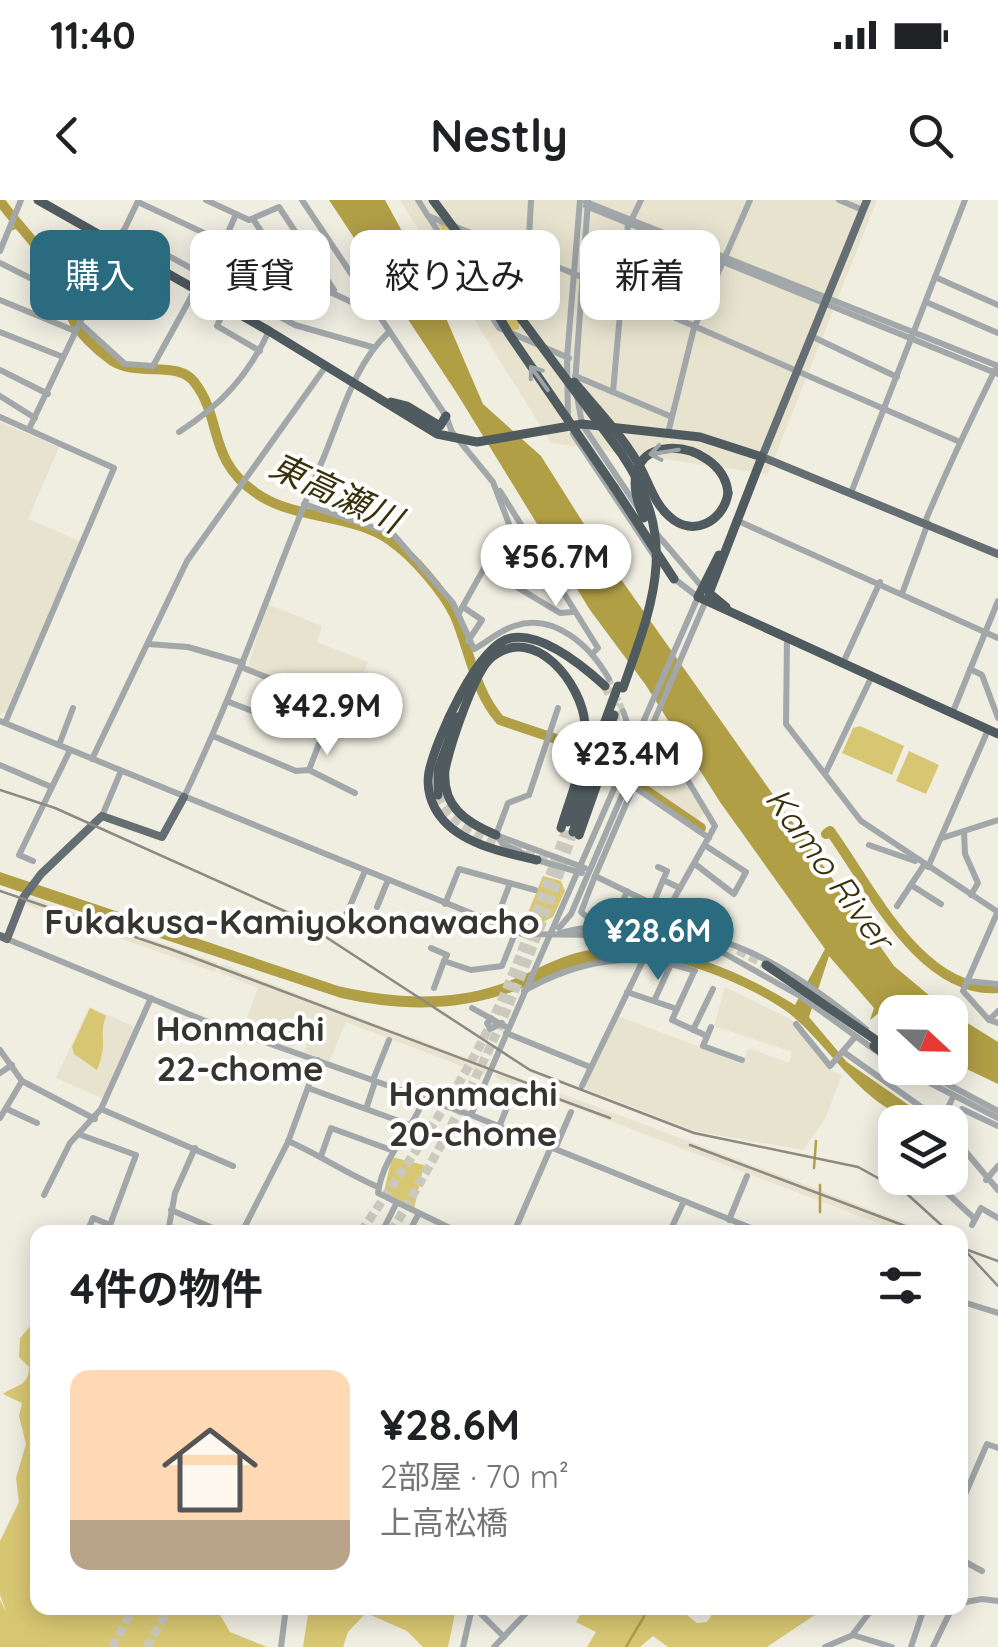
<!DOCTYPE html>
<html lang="ja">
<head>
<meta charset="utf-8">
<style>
	body { margin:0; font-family:Quicksand,"Noto Sans JP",sans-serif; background:#f2f2f2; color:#202124; height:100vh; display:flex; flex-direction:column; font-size:38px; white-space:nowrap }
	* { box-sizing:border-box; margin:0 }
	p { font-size:32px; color:#757577 }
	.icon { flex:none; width:55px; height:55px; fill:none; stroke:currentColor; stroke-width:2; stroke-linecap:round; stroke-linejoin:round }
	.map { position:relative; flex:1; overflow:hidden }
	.drawer { position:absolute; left:30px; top:1025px; width:938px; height:390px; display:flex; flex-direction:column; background:#fff; border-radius:20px; box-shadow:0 5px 25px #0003 }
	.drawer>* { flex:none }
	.banner { position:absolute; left:30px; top:30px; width:940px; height:90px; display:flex; gap:20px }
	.needle { width:65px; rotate:112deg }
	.fabs { position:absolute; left:878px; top:795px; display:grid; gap:20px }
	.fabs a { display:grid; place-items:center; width:90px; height:90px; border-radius:20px; background:#fff; box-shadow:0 5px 25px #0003; font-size:50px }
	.price { position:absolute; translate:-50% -85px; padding:0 22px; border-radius:35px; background:#fff; color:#222; font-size:32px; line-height:65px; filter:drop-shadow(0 2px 5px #0008) }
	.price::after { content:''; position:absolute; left:50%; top:60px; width:30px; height:22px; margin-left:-15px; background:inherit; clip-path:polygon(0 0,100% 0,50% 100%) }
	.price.on { background:#2a6b7f; color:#fff }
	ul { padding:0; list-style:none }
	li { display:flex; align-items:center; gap:30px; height:250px; padding:0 40px }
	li+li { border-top:2px solid #e0e0e0 }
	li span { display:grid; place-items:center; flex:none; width:280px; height:200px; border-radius:20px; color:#555 }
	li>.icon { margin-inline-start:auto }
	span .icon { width:120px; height:120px; fill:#fffc; stroke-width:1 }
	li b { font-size:42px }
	h2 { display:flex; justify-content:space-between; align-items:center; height:120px; padding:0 40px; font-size:42px }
	.chip { padding:0 35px; border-radius:20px; background:#fff; box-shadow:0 5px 25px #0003; font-size:35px; line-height:90px }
	.chip.on { background:#2a6b7f; color:#fff }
	.status { display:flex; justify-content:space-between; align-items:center; height:70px; padding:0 50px; background:#fff; direction:ltr }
	.status svg { height:28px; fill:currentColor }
	header { display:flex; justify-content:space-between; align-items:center; height:130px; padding:0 40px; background:#fff; font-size:45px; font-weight:700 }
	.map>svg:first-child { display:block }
	.built { fill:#e7e3cf }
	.green { fill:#d8c772 }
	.water { fill:#b19f46 }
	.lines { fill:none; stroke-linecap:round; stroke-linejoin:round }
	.stream { stroke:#b19f46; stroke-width:2.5 }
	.river { stroke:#b19f46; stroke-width:10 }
	.minor-tunnel { stroke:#cbc8be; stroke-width:6; stroke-dasharray:6 3; stroke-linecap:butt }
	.highway-tunnel { stroke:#cbc8be; stroke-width:9; stroke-dasharray:9 4.5; stroke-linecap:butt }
	.minor { stroke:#a2a8aa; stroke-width:6 }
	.major { stroke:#656f73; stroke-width:8 }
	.highway { stroke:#4f5b5f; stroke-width:9 }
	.rail { stroke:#8c8a82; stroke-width:2.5 }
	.highway-bridge { stroke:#4f5b5f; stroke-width:9 }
	.oneway { stroke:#9ea5a7 }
	.labels { text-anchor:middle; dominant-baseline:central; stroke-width:8; stroke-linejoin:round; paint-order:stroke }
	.water-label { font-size:35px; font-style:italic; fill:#39310a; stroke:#fff }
	.neighbourhood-label { font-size:35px; font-weight:bold; fill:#363530; stroke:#fff }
</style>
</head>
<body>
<div class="status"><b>11:40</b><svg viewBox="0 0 49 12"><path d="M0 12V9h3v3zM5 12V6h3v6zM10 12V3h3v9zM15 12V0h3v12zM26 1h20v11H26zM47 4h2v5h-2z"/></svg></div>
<header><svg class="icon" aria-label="back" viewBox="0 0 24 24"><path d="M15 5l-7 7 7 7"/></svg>Nestly<svg class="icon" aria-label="search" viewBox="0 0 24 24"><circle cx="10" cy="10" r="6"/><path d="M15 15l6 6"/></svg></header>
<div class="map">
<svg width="998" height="1447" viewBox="0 0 998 1447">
	<rect width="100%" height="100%" fill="#f0ede1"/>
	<!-- built -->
	<g class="built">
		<path d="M400,0H877L768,274L551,243Z"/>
		<path d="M0,222L59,247L28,319L80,341L8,512L0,514Z"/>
		<path d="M267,404L322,426L317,442L368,462L350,507L248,467Z"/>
		<path d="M658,541L704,613L698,620L639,583Z"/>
		<path d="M28,696L218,763L215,772L24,704Z"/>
		<path d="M222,764L307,798L488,866L485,875L346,822L329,862L304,852L308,842L298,837L293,848L243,828L258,788L219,772Z"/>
		<path d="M725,787L792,820L830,870L842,875L825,919L803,950L695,931L584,888L618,816L742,863L749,848L789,863L792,852L714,826Z"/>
		<path d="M89,807L135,827L103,899L56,878Z"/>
		<path d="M498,870L833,995L927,1032H901L495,877Z"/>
	</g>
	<!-- green -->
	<g class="green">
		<path d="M437,22L524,55L519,129L510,131L488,106Z"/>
		<path d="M860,526L904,546L892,575L842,553L853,528Z"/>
		<path d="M909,551L939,565L926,594L896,581Z"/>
		<path d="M543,676L561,681L565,691L553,717L539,724L525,720Z"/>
		<path d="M90,808L106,816C98,836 109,842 97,870L74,854L72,847Z"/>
		<path d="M392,957L424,965L414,1009L383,996Z"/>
		<path d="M37,1118L38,1408H216L230,1432L267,1447H0V1400L6,1412L0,1395V1341L19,1302L16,1278L26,1244L19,1216L22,1203L3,1194C15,1185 29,1187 29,1167L19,1157L20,1138Z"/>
		<path d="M309,1408H456L448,1447H423L407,1431L366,1413L348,1432L343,1447H303Z"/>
		<path d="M584,1408H689L687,1415L697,1423L707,1422L713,1413H731L735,1408H825L767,1447H668L653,1436L640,1447H587L596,1432L576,1422Z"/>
	</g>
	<!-- water -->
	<path class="water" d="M329,0H385L433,88L483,204L541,256L601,351L894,766L948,811L998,842V884L950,861V812H895V822L879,813L870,820L874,808L829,756L809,817L847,862L933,922C869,922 831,844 786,811C758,791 715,773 682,764C598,741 565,778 492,798C441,812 391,809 341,798L0,685V672L338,786C390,798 447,802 498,785C527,776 554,757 584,751C658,735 732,766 795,805L825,749L720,602L645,484L590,410L456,192Z"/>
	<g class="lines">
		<!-- stream -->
		<g class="stream">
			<path d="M13,29L19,25"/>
			<path d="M814,968L816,941"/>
			<path d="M820,1012V985"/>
			<path d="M626,1447L649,1408"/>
		</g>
		<!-- river -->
		<g class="river">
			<path d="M0,1C18,26 40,47 57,73C66,88 66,99 71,115C77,132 97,150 111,160C138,178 178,159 195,183C223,220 207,259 256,293C296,321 352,313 391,341C413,356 444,392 455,416C470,451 474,490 500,520L580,547"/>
			<path d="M638,585L701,628"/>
			<path d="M826,634L830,631C870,686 921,794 998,788"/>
		</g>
		<!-- minor-tunnel -->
		<path class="minor-tunnel" d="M609,479L623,511"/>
		<!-- highway-tunnel -->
		<g class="highway-tunnel">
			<path d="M605,486L615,506L616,530"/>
			<path d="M438,595C457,640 517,645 558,662"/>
			<path d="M662,711L715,737"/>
			<path d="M738,750L766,765"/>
			<path d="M361,1032C401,972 443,914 477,851C514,781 539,704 566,630"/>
			<path d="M391,1032C468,905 529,774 573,632"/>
			<path d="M112,1447L134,1408"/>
			<path d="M147,1447L169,1408"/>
		</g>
		<!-- minor -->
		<g class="minor">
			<path d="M206,0L249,20L279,7L334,90"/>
			<path d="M302,0L446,216L452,232L493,282L509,324L459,413"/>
			<path d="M418,0L428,16L570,72L960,242"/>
			<path d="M839,0L863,10"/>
			<path d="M138,2L377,114"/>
			<path d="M586,2L998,166"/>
			<path d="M586,6L998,174"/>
			<path d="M429,17L499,128L569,158"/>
			<path d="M253,19L288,72"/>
			<path d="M632,19L641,0"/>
			<path d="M123,31L295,125L372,147"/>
			<path d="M224,42L236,14"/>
			<path d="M0,51L21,0"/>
			<path d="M528,56L531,0"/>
			<path d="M0,63L52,89L39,115"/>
			<path d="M935,77L998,105"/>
			<path d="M0,100L75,131"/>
			<path d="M926,102L998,133"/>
			<path d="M226,106L217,126L260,151"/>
			<path d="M81,124L125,164L153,166L196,88"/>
			<path d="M0,132L63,157"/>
			<path d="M811,136L897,177"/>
			<path d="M0,170L48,194"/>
			<path d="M575,176L672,217"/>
			<path d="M575,184L588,0"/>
			<path d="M613,192L628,24"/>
			<path d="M0,196L35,218"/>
			<path d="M577,196L582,224L640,311"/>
			<path d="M0,217L114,268L5,523"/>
			<path d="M568,218L567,158L580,0"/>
			<path d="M29,229L138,1"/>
			<path d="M179,232C221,205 248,176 269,131"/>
			<path d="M668,233L694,128L750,0"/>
			<path d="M573,234L657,360"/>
			<path d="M500,291L598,448L593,453"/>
			<path d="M851,293L965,0"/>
			<path d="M304,304L393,334L453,403L474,449C487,442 499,431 514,426C555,412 591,447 609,479"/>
			<path d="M736,320L998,438"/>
			<path d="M925,322C947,269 970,221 995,170"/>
			<path d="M656,333L703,388"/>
			<path d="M485,368L560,413L572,412"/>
			<path d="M903,391L928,323"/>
			<path d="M463,407L482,420L468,441"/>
			<path d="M787,438L786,524L861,621L998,712"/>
			<path d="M148,444L188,447L243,463"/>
			<path d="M843,463L880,382"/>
			<path d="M241,467L334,504L309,570"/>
			<path d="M970,469L982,475L998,518"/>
			<path d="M229,502L321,538"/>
			<path d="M952,514L998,401"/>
			<path d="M0,521L522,734L666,736L720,751L800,796L875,850"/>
			<path d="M656,535L595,676L667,711"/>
			<path d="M213,536L296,571L309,570L355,593"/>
			<path d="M59,545L73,508"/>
			<path d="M92,559L187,361L326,166"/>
			<path d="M0,565L49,586"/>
			<path d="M826,572L872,476"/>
			<path d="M633,586L709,638"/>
			<path d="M184,597C237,487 276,371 323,259C341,216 354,164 389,132"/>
			<path d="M102,616L121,571"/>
			<path d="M964,632L965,654L978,683L971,695"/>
			<path d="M496,635L508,603L529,595L558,508"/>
			<path d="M496,635L503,644L526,655"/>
			<path d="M496,635L585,668"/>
			<path d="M942,638L998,620"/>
			<path d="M869,645L915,661"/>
			<path d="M537,660L582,673"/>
			<path d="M33,661L19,655L70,550"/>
			<path d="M695,664L734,694L746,672L706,646"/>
			<path d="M658,667L667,671L663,680L680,688"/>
			<path d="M928,667L988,530"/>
			<path d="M595,676L581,712L587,717L649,714L663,680"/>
			<path d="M911,685L941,704"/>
			<path d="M445,704L459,669L535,690"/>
			<path d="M897,706L924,665"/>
			<path d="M377,707L388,680"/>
			<path d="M998,711L963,791L989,820L998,823"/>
			<path d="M617,716L627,691"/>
			<path d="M495,723L510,683"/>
			<path d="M559,728L571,714L707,398"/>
			<path d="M338,734L365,671"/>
			<path d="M558,734C577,727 598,727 618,726C717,721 792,768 866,829"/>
			<path d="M7,739L203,820L471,915L761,1032"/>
			<path d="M431,748L447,755L444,761L471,770L502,766L516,731"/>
			<path d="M693,774L672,820L707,836"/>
			<path d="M966,781L998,784"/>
			<path d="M434,788L444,761"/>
			<path d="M524,791C580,759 634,751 695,771"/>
			<path d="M627,792L677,809"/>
			<path d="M654,801L671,764"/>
			<path d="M472,808L508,828"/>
			<path d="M491,818L487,823L490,829L502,823"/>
			<path d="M989,820L998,811"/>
			<path d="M796,824L830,866"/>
			<path d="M711,827L703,846L742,860"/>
			<path d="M693,830L713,789"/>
			<path d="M506,833L590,867"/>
			<path d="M0,850L22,881L95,919"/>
			<path d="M845,853L941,921"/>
			<path d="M831,865L855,837"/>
			<path d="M901,868L998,918"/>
			<path d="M917,868L998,911"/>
			<path d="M0,873L12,865"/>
			<path d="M373,880L389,840"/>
			<path d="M582,886L667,711L715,626L664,541L656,535L630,531L623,511"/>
			<path d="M308,888L410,925"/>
			<path d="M424,899C411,933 383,955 378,993L458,1032"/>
			<path d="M7,909L37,923"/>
			<path d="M101,909L233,966"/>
			<path d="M366,909L375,882"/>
			<path d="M471,915L698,397L672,377"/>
			<path d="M0,918L22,881"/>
			<path d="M941,922L953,897"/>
			<path d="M949,922L962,909L998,926"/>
			<path d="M499,927L512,895"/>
			<path d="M950,933L998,990"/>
			<path d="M81,935L136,955L110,1025L113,1032"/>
			<path d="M288,941C320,955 345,973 378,987"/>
			<path d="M555,949L571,912"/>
			<path d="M321,956L331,928L391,950"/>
			<path d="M931,978L975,1019"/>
			<path d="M986,980L998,966"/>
			<path d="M44,995L70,943L101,909L151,798"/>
			<path d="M171,1010L222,1032"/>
			<path d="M729,1020L747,976"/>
			<path d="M972,1025L981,1008L998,1018"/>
			<path d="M672,1027L684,1001"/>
			<path d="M87,1032L93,1018L110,1025"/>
			<path d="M168,1032L175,993L195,948"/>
			<path d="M242,1032L288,942L318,860"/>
			<path d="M382,1032L396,1004"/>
			<path d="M409,1032L418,1015"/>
			<path d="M514,1032L551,947"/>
			<path d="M960,1101L998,1113"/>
			<path d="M960,1306L987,1244L998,1248"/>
			<path d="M960,1359L982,1371"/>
			<path d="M960,1403L982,1399L998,1401"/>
			<path d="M475,1408L504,1437"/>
			<path d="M853,1434L873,1408"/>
			<path d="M281,1447L286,1408"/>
			<path d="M463,1447L472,1408"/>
			<path d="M494,1447L529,1410L526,1408"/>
			<path d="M825,1447L853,1435L892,1447"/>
			<path d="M911,1447L924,1408"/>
			<path d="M933,1447L952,1408"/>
		</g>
		<!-- major -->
		<g class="major">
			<path d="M867,0L762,257L998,354"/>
			<path d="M0,736L7,739L23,698L41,674L102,616L162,637L184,597"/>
		</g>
		<!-- highway -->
		<g class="highway">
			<path d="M38,0L269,131L437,234L477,242L582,224L700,237L762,257L709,393L726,407"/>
			<path d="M391,202L407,206L440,226L446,216"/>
			<path d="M614,287L674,379"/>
			<path d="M644,318C602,224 723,235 728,293"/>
			<path d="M719,355L698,397L998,534"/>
			<path d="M438,595V570L457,517"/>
			<path d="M568,622L618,486"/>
			<path d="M573,632L614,515"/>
			<path d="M496,635C465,622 442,606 445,570C450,546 474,471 492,457C535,423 582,484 585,524C587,558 571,595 561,628"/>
			<path d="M579,635L616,530"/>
			<path d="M537,660C506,653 460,644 440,616C431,604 426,588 429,572C435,541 478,444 511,438C542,432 583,466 605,486"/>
			<path d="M766,765L895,853"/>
			<path d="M874,846L895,864"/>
		</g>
		<!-- rail -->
		<g class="rail">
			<path d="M0,590L55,608L289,713L530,870L694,933L858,967L907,994L949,1032"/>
			<path d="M0,691L173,750L540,888"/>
			<path d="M526,887L610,918"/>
			<path d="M690,945L921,1032"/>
			<path d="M960,1045L998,1086"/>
			<path d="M965,1049L998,1061"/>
		</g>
		<!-- highway-bridge -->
		<g class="highway-bridge">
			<path d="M433,0L621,253C680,339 654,400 623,488"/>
			<path d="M453,37L509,134L614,287"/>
			<path d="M574,182C596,208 620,233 638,263C648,280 654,304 670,317C693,338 724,321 728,293"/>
		</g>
	</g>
	<!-- one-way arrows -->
	<defs><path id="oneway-shaft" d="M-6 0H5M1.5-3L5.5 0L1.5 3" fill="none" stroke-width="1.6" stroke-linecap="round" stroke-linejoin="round" transform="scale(2.5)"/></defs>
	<g class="oneway">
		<use href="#oneway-shaft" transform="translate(539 178) rotate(-126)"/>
		<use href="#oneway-shaft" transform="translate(664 252) rotate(171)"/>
	</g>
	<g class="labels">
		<!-- water labels -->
		<g class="water-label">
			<text transform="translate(336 292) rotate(25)">東高瀬川</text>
			<text transform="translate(830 668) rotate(54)">Kamo River</text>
		</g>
		<!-- neighbourhood labels -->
		<g class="neighbourhood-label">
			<text x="292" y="721">Fukakusa-Kamiyokonawacho</text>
			<text x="240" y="828">Honmachi<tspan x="240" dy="40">22-chome</tspan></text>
			<text x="473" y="893">Honmachi<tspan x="473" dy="40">20-chome</tspan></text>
		</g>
	</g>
</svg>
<div class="fabs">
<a><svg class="needle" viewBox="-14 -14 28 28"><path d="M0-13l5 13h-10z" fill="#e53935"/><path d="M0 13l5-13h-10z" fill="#757577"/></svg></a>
<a><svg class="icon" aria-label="layers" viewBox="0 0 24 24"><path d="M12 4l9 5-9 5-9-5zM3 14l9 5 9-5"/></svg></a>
</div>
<b class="price" style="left:556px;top:409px">¥56.7M</b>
<b class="price" style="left:327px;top:558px">¥42.9M</b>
<b class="price" style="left:627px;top:606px">¥23.4M</b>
<b class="price on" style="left:658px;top:783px">¥28.6M</b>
<div class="banner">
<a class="chip on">購入</a>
<a class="chip">賃貸</a>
<a class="chip">絞り込み</a>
<a class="chip">新着</a>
</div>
<section class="drawer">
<h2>4件の物件<svg class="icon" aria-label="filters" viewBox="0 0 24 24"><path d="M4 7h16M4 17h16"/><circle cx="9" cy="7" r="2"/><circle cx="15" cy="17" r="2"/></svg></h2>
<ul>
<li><span style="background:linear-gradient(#ffd9b3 75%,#b9a48a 0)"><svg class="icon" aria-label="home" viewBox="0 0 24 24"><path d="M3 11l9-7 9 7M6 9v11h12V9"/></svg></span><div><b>¥28.6M</b><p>2部屋 · 70 m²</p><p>上高松橋</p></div></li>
</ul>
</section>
</div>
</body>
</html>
